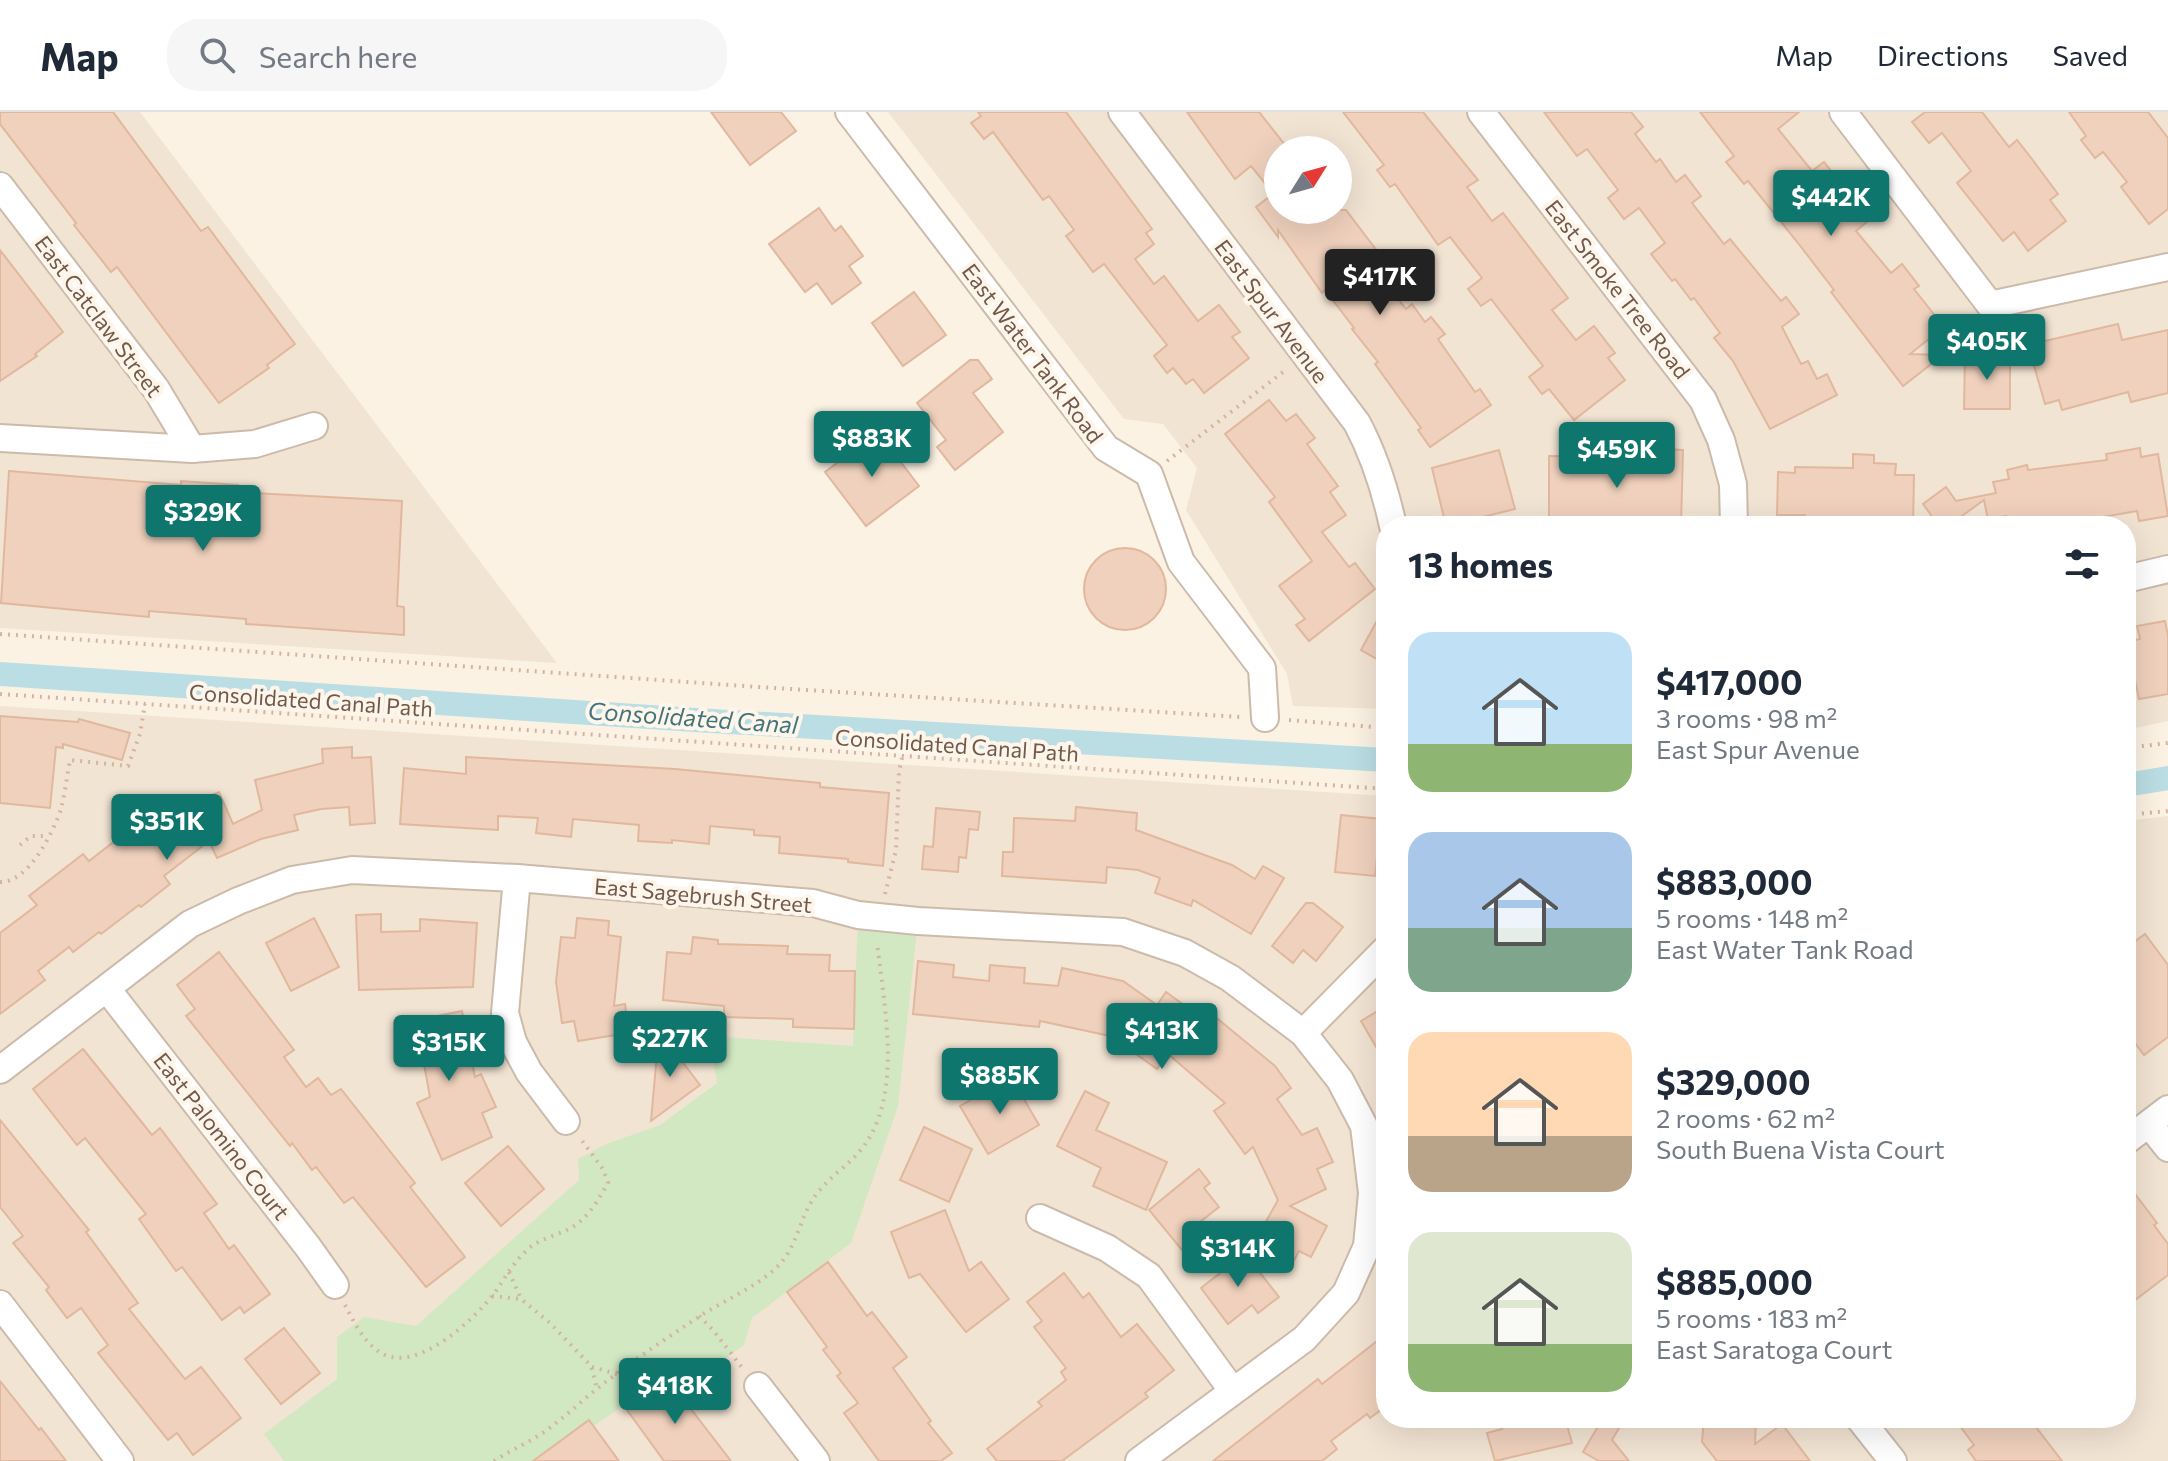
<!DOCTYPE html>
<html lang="en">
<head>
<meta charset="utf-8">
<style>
	body { margin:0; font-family:Commissioner,sans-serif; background:#f6f6f7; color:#1f2937; height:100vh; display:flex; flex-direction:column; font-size:30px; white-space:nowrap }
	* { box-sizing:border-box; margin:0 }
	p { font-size:26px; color:#747a83 }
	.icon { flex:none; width:44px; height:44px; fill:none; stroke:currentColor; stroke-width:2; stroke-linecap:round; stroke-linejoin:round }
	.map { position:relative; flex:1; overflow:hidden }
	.drawer { position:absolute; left:1376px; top:404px; width:760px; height:912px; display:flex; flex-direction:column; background:#fff; border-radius:32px; box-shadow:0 8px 32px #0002 }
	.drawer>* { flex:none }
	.needle { width:52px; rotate:53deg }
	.controls { position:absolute; left:1264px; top:24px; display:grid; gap:16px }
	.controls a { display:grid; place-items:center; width:88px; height:88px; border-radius:50%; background:#fff; box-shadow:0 8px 32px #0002; font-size:40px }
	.price { position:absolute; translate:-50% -68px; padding:0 18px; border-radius:8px; background:#0f766e; color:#fff; font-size:26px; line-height:52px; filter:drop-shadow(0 2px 4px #0008) }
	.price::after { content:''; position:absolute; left:50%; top:48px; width:24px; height:18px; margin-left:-12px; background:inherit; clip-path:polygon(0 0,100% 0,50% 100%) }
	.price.selected { background:#222; color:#fff }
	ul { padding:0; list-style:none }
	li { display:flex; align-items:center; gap:24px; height:200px; padding:0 32px }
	li span { display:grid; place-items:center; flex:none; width:224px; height:160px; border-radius:24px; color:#555 }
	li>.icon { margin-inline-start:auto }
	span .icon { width:96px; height:96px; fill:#fffc; stroke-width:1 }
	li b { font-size:34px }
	h2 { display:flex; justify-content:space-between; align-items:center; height:96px; padding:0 32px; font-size:34px }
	header { display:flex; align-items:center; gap:48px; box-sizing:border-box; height:112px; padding:0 40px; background:#fff; border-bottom:2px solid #e0e1e3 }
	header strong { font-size:38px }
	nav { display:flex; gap:44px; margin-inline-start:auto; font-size:28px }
	.search { width:560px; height:72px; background:#f6f6f7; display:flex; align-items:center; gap:20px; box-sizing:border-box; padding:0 28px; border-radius:32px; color:#747a83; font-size:30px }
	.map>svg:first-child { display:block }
	.residential { fill:#f2e4d3; fill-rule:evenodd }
	.green { fill:#d2e8c3 }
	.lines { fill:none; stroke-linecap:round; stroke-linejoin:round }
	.canal { stroke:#badee4; stroke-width:24 }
	.building { fill:#efd1bd; stroke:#e1b89e; stroke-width:2 }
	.minor-casing { stroke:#ccbaab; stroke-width:30 }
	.path { stroke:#d4b4a0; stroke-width:4; stroke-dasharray:2 6; stroke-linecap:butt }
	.minor { stroke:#fff; stroke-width:26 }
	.labels { text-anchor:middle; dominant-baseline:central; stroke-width:8; stroke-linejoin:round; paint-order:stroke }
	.street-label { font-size:22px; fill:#72594b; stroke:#fef6ea }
	.water-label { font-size:24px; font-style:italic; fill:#43747e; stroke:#fef6ea }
</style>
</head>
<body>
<header>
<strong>Map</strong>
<div class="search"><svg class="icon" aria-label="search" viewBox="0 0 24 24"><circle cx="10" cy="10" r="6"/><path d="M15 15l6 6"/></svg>Search here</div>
<nav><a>Map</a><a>Directions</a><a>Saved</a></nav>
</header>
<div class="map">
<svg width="2168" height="1349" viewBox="0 0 2168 1349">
	<rect width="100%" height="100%" fill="#fbf2e4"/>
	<!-- residential -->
	<g class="residential">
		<path d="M0,0H140L557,551L0,516Z"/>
		<path d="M888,0H2168V609L2126,618V414H1386V597L1293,594L1287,562L1186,398L1197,356L1163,312L1124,307ZM1278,38H1338V98H1278Z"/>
		<path d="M0,594L1386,684V1306H2126V709L2168,704V1349H0Z"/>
	</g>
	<!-- green -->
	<path class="green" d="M858,803L918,809L898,994L851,1131L752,1206L744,1233L717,1253L694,1246L542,1349H284L264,1322L337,1267V1225L364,1205L416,1214L579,1068L578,1047L604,1033L660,1013L717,971L709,924L853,934Z"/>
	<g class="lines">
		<!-- canal -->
		<g class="canal">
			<path d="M0,562L695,608L1386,648"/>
			<path d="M2126,673L2168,666"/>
		</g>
	</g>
	<!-- building -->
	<g class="building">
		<path d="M0,0H113L201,119L208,115L295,232L267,253L269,256L219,291L117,155L111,160L74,113L76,111L0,12Z"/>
		<path d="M711,0H781L796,19L750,53Z"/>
		<path d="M978,0H1066L1152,117L1146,121L1154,132L1135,147L1154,172L1164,164L1198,209L1219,193L1240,220L1232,225L1249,246L1204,281L1193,267L1186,272L1173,256L1167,261L1154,244L1167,233L1104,152L1093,160L1066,124L1074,118L1049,84L1043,88L993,20L984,27L971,11L981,4Z"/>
		<path d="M1187,0H1259L1289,38H1278V67L1268,75L1251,54L1235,67Z"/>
		<path d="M1343,0H1423L1478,68L1467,75L1492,109L1503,101L1568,186L1552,198L1576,228L1594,214L1615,241L1608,246L1625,268L1574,308L1549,277L1542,282L1529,265L1543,254L1491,187L1481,194L1468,177L1482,166L1450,125L1438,133L1395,72L1390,75L1377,58L1384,53Z"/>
		<path d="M1544,0H1631L1643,15L1635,22L1656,50L1660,47L1676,70L1685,63L1701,84L1692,91L1724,132L1730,127L1781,189L1786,185L1799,202L1782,215L1801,252L1808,249L1817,267L1827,262L1837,283L1770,317L1733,249L1714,226L1720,221L1694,186L1691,188L1675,167L1672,169L1651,142L1665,131L1639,96L1624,107L1608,86L1618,78L1587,37L1577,44Z"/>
		<path d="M1700,0H1799L1778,17L1812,59L1824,50L1869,108L1856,119L1891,161L1902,152L1919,174L1914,177L1944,215L1910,242L1943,243L1903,274L1831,180L1834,178L1798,131L1748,69L1744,72L1726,50L1734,44Z"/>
		<path d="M1925,0H1982L2009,35L2017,28L2032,47L2058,82L2050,88L2066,109L2028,139L2014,120L2003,129L1957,71L1971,59L1942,21L1929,31L1912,10Z"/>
		<path d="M2069,0H2148L2168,26V97L2149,112L2121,75L2127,70L2103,40L2095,46L2081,28L2086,24Z"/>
		<path d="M1278,78V98H1346L1393,160L1383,168L1406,197L1412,192L1425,210L1431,205L1445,222L1438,227L1475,280L1480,277L1491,293L1430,335L1418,318L1421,316L1375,252L1378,250L1352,217L1354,216L1325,178L1322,181L1278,118V125L1256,95Z"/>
		<path d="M819,96L835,119L841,114L863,144L849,154L861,171L832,192L817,171L805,180L769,132Z"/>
		<path d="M0,138L63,220L35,242L37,244L0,269Z"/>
		<path d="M914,180L946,223L903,254L872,211Z"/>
		<path d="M2118,212L2122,228L2168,218V281L2131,290L2128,280L2062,298L2059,288L2045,292L2028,233Z"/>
		<path d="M1965,243L2010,244V297H1964Z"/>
		<path d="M970,248H978L992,267L973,281L1003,320L955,358L937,335L946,328L917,291Z"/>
		<path d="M1269,288L1286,309L1296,302L1315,326L1307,332L1338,374L1330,380L1346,403L1322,420L1349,455L1355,451L1375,477L1309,529L1296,513L1305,507L1279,474L1312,449L1269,390L1275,385L1225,322Z"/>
		<path d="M878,320L919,374L866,414L825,360Z"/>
		<path d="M2140,336L2141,345L2158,342L2168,404L2139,409L2137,399L2086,408V414H2008L2006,404L1988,408L1984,388L1948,414H1939L1923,392L1946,375L1956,389L1996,381L1993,370L2009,367L2007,358L2027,353L2028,358L2107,348L2106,342Z"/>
		<path d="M1663,337L1683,338L1681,414L1604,411V414H1575L1574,411L1549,410V344L1663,345Z"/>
		<path d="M1499,338L1515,397L1446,414L1432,356Z"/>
		<path d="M1853,342L1874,343V351L1896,352L1895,363H1914L1913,414H1804L1805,403H1777L1778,360L1795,361V355L1853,356Z"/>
		<path d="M9,359L181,373V369L238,373V380L402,389L397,494L404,495V523L246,512V507L149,499V505L1,491Z"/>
		<circle cx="1125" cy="477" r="41"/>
		<path d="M1386,492V552L1361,538Z"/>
		<path d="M2165,509L2168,524V582L2139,587L2134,563L2126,565V530L2140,527L2137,514Z"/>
		<path d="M0,604L78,610L79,607L130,621L122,648L63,632V636L56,635L50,696L0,691Z"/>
		<path d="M352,635V646L371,645L375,711L350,713L349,695L321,697L294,703L298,718L261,727L217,746L209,729L164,764L170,772L141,795L139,793L101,822L99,820L73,840L69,835L38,859L45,868L0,902V821L37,793L29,784L83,742L89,749L153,699L158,706L219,680L233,712L262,698L255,668L323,651L322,637Z"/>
		<path d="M466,645L675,657L820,671V675L889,681L883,754L848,750V747L779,741L780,725L754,723V718L710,714L709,732L672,728V731L638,729L639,713L573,707L571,725L536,721L538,706L498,704V718L400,712L404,656L466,662Z"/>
		<path d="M1076,695L1137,701L1136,718L1232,753L1255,767L1263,754L1284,766L1251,822L1193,788L1191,794L1155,781L1160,766L1138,758L1107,755L1106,771L1002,764L1003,740H1013L1014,706L1075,709Z"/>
		<path d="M936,696L980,700L978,718L969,717L966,746L959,745L958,760L922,757L924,734L933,735Z"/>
		<path d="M1341,703L1381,707L1375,764L1335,760Z"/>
		<path d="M1306,791H1313L1343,815L1316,849L1303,838L1293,851L1272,834Z"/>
		<path d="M381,802V820L420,819V807L477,811L473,875L359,878L356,803Z"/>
		<path d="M314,806L339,855L291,879L266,831Z"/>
		<path d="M577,806L609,809L608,823L621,825L614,894L625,892L629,921L578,929L574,909L562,911L556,870L561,825L575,826Z"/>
		<path d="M2145,822L2168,853V925L2144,943L2126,919V836Z"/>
		<path d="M693,825L718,828V832L788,834L787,842L830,843L829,859H855L854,917L793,915V907L724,905V894L663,888L667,840L691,842Z"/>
		<path d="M219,840L294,938L284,945L306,975L318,966L331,983L341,977L415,1071L410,1075L465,1145L426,1175L353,1085L344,1091L316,1055L312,1058L292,1031L290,1034L186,904L195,897L177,873Z"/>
		<path d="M918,849L954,853L953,865L989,869L990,853L1025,856L1024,871L1058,874L1062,856L1123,869L1157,893L1166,880L1207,910L1213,903L1275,954L1291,976L1277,987L1302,1023L1317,1016L1333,1050L1317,1057L1326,1077L1290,1094L1327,1114L1311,1145L1299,1139L1290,1156L1251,1136L1278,1088L1253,1035L1245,1042L1214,999L1225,991L1168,942L1157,957L1132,939L1138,930L1040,909L1039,915L913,902Z"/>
		<path d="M1386,894V952L1361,909Z"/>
		<path d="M462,899L475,965L481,962L496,995L482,1001L492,1025L442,1048L417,991L430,985L424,952L414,954L410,932L402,933L398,912Z"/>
		<path d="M659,919L700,973L651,1009Z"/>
		<path d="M83,937L152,1023L160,1016L217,1092L204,1101L229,1137L234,1133L270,1182L244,1201L240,1195L222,1208L182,1155L176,1159L139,1107L146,1102L85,1026L77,1033L33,977Z"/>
		<path d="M1011,965L1039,1013L988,1042L960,994Z"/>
		<path d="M1085,979L1109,991L1096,1018L1167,1050L1146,1098L1093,1074L1101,1056L1057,1034Z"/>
		<path d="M0,1008L89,1118L86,1120L138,1191L129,1197L185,1267L201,1255L241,1306L193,1343L177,1321L168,1328L98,1241L108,1233L81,1196L67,1206L46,1178L49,1175L13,1131L23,1124L0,1095Z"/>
		<path d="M924,1015L972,1037L949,1090L900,1068Z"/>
		<path d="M508,1034L544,1077L501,1114L465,1071Z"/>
		<path d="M1199,1057L1210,1071L1204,1076L1219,1095L1195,1114L1202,1122L1182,1138L1149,1098Z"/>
		<path d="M2126,1070L2157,1111L2154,1113L2168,1132V1163L2126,1195Z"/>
		<path d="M945,1098L969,1159L981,1150L1009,1187L966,1220L920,1162L909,1166L891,1120Z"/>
		<path d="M1228,1143L1240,1158L1247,1144L1279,1185L1258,1201L1252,1193L1228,1212L1201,1176L1220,1161L1214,1154Z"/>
		<path d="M828,1150L867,1204L872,1200L907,1245L893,1256L931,1309L928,1311L952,1341L941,1349H879L844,1301L858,1291L837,1264L841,1261L823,1238L827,1235L787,1180Z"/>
		<path d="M1064,1161L1083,1186L1089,1181L1121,1225L1137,1212L1174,1258L1145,1281L1148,1285L1062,1349H997L987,1337L1042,1294L1038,1290L1066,1268L1061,1260L1066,1256L1034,1215L1042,1209L1027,1190Z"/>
		<path d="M284,1216L320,1261L281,1292L245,1247Z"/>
		<path d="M1386,1222V1294L1370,1306L1367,1302L1331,1329L1337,1337L1322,1349H1213L1318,1267L1322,1272Z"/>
		<path d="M673,1265L695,1295L691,1297L731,1349H664L627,1298Z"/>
		<path d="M0,1269L39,1318L41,1316L66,1349H0Z"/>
		<path d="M1499,1306H1565L1572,1331L1495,1349L1487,1321L1502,1317Z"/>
		<path d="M1603,1306H1625L1612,1328L1629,1349H1599L1583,1340Z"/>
		<path d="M1704,1306H1756L1755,1332L1782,1312L1810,1349H1717L1702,1330Z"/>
		<path d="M1954,1306H2029L2062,1349H1976L1968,1338L1974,1333Z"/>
		<path d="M589,1308L619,1349H533Z"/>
	</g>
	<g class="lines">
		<defs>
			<g id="minor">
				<path d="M849,0L1106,336L1149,362L1181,450L1262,556L1265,606"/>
				<path d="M1122,0L1357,311C1375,345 1385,377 1393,414"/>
				<path d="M1481,0L1703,288L1721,328L1733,372L1734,414"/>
				<path d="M1843,0L1990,193L2168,155"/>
				<path d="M0,74L156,277L192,337"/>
				<path d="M0,326L192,337L255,332L314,314"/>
				<path d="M2126,467L2168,457"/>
				<path d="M517,766L505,901L513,930L529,960L566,1009"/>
				<path d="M107,877L308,1135L335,1173"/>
				<path d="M1303,921L1386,837"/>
				<path d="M0,958L190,812L238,789L292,768L352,758L517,766L813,791L858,803L918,809L1123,820L1185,841L1230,866L1303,921L1340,968L1364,1014L1372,1081L1367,1134L1346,1181L1304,1227L1139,1349"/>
				<path d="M2149,1012L2168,1036"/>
				<path d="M2126,1029L2168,997"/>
				<path d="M1040,1106L1107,1136L1149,1164L1232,1278"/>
				<path d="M0,1192L120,1349"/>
				<path d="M758,1274L816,1349"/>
				<path d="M1859,1306L1893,1349"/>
			</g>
		</defs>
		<!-- minor casing -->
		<use href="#minor" class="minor-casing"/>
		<!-- path -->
		<g class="path">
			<path d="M1167,349L1287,257"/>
			<path d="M0,522L759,575L1240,605"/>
			<path d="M0,582L1386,677"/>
			<path d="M1289,608L1386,616"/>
			<path d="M2126,636L2168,631"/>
			<path d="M2126,703L2168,699"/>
			<path d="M20,733L31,724H47"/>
			<path d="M0,770C28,771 53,721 61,697C65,682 67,664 70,648L128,654L140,622L145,592"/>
			<path d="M885,782L896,738L899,659L902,646"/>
			<path d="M509,1160L521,1187"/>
			<path d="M492,1184L521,1187L550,1211L591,1254L597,1276"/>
			<path d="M345,1193C354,1210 364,1231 381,1241C417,1262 473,1208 493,1183C504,1168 512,1152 526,1139C538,1127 555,1124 569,1117C588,1107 598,1088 608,1071L603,1057L580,1026"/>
			<path d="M699,1204L713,1218L744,1258"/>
			<path d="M592,1255L617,1262"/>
			<path d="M494,1349C509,1339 526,1332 541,1322C562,1308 579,1291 598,1276C629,1251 664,1228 697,1206C724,1188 756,1176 779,1153C799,1132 800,1101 819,1079C841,1053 863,1046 877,1010C898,958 883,884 877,830"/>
		</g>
		<!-- minor -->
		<use href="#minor" class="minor"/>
	</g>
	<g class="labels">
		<!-- street labels -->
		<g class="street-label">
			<text transform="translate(1618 177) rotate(52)">East Smoke Tree Road</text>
			<text transform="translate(1272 199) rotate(53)">East Spur Avenue</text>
			<text transform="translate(99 204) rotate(53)">East Catclaw Street</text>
			<text transform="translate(1033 241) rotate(53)">East Water Tank Road</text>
			<text transform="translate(311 588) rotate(4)">Consolidated Canal Path</text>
			<text transform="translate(957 633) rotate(4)">Consolidated Canal Path</text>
			<text transform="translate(703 783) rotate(5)">East Sagebrush Street</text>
			<text transform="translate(222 1024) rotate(52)">East Palomino Court</text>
		</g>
		<!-- water labels -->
		<g class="water-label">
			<text transform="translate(693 605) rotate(4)">Consolidated Canal</text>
		</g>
	</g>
</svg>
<div class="controls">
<a><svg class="needle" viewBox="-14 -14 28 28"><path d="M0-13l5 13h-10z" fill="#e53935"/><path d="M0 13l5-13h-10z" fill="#747a83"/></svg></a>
</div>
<b class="price" style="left:1831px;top:126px">$442K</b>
<b class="price selected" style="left:1380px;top:205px">$417K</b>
<b class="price" style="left:1987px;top:270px">$405K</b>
<b class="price" style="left:872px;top:367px">$883K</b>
<b class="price" style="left:1617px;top:378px">$459K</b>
<b class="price" style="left:203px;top:441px">$329K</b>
<b class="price" style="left:167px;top:750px">$351K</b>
<b class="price" style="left:1162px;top:959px">$413K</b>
<b class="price" style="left:670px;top:967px">$227K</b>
<b class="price" style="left:449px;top:971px">$315K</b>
<b class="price" style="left:1000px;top:1004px">$885K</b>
<b class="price" style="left:1238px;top:1177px">$314K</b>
<b class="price" style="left:675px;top:1314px">$418K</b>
<section class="drawer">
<h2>13 homes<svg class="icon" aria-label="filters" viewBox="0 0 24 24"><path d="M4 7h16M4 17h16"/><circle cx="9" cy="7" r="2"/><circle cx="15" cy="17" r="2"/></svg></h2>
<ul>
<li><span style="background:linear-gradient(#bfe0f5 70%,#8fb573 0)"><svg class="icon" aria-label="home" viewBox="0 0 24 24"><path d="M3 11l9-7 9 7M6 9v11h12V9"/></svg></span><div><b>$417,000</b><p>3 rooms · 98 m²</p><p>East Spur Avenue</p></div></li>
<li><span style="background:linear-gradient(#a9c7e8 60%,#7fa58c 0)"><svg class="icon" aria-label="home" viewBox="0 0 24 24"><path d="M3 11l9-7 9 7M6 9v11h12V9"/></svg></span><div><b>$883,000</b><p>5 rooms · 148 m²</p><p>East Water Tank Road</p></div></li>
<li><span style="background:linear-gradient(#ffd9b3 65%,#b9a48a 0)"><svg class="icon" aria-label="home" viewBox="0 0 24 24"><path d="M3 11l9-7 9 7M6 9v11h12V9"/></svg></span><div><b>$329,000</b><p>2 rooms · 62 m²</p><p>South Buena Vista Court</p></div></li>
<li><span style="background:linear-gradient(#dfe7d0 70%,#8fb573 0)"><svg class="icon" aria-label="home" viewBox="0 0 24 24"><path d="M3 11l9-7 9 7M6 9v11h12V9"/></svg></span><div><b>$885,000</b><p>5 rooms · 183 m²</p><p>East Saratoga Court</p></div></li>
</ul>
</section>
</div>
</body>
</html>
